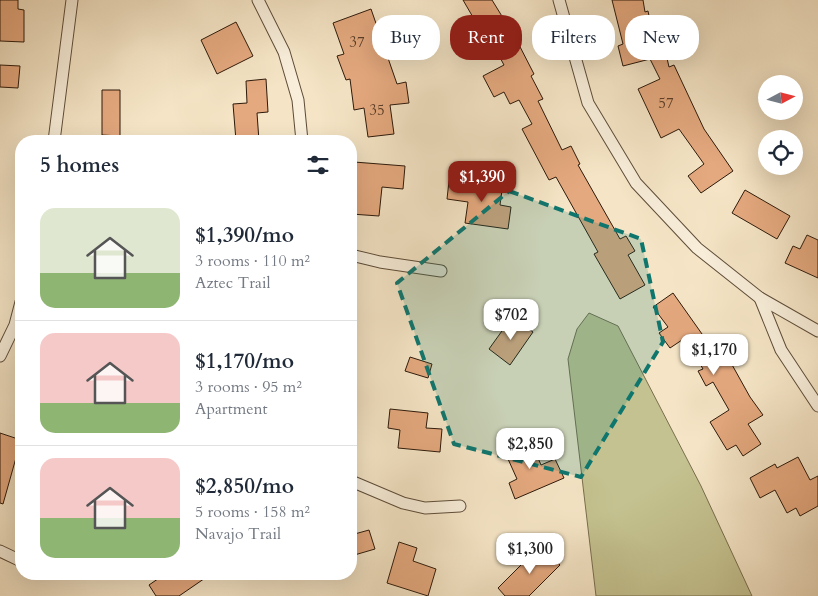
<!DOCTYPE html>
<html lang="en">
<head>
<meta charset="utf-8">
<style>
	body { margin:0; font-family:Cardo,serif; background:#f6f6f7; color:#1f2937; height:100vh; display:flex; flex-direction:column; font-size:19px; white-space:nowrap }
	* { box-sizing:border-box; margin:0 }
	p { font-size:16px; color:#747a83 }
	.icon { flex:none; width:28px; height:28px; fill:none; stroke:currentColor; stroke-width:2; stroke-linecap:round; stroke-linejoin:round }
	.map { position:relative; flex:1; overflow:hidden }
	.drawer { position:absolute; left:15px; top:135px; width:342px; height:445px; display:flex; flex-direction:column; background:#fff; border-radius:20px; box-shadow:0 5px 20px #0002 }
	.drawer>* { flex:none }
	.top-card { position:absolute; left:372px; top:15px; width:370px; height:45px; display:flex; gap:10px }
	.needle { width:32px; rotate:83deg }
	.controls { position:absolute; left:758px; top:75px; display:grid; gap:10px }
	.controls a { display:grid; place-items:center; width:45px; height:45px; border-radius:50%; background:#fff; box-shadow:0 5px 20px #0002; font-size:25px }
	.price { position:absolute; translate:-50% -42px; padding:0 11px; border-radius:10px; background:#fff; color:#222; font-size:16px; line-height:32px; filter:drop-shadow(0 1px 2px #0008) }
	.price::after { content:''; position:absolute; left:50%; top:30px; width:15px; height:11px; margin-left:-8px; background:inherit; clip-path:polygon(0 0,100% 0,50% 100%) }
	.price.active { background:#8f2418; color:#fff }
	ul { padding:0; list-style:none }
	li { display:flex; align-items:center; gap:15px; height:125px; padding:0 25px }
	li+li { border-top:1px solid #e0e1e3 }
	li span { display:grid; place-items:center; flex:none; width:140px; height:100px; border-radius:15px; color:#555 }
	li>.icon { margin-inline-start:auto }
	span .icon { width:60px; height:60px; fill:#fffc; stroke-width:1 }
	li b { font-size:21px }
	h2 { display:flex; justify-content:space-between; align-items:center; height:60px; padding:0 25px; font-size:21px }
	.chip { padding:0 18px; border-radius:20px; background:#fff; box-shadow:0 5px 20px #0002; font-size:18px; line-height:45px }
	.chip.active { background:#8f2418; color:#fff }
	.map>svg:first-child { display:block }
	.green { fill:#c4c290; stroke:#786e4d }
	.building { fill:#e5a97f; stroke:#2c190a }
	.lines { fill:none; stroke-linecap:round; stroke-linejoin:round }
	.minor-casing { stroke:#5e4c39; stroke-width:13 }
	.minor { stroke:#f8eeda; stroke-width:11 }
	.marked { fill:#0f766e; fill-opacity:0.2; stroke:#0f766e; stroke-width:4; stroke-dasharray:10 6; stroke-linejoin:round }
	.labels { text-anchor:middle; dominant-baseline:central; stroke-width:4; stroke-linejoin:round; paint-order:stroke }
	.number-label { font-size:15px; fill:#5a3d27 }
</style>
</head>
<body>
<div class="map">
<svg width="818" height="596" viewBox="0 0 818 596">
	<rect width="100%" height="100%" fill="#f5e5c6"/>
	<filter id="stains"><feTurbulence type="fractalNoise" baseFrequency=".004" numOctaves="4"/><feColorMatrix values="0 0 0 0 .2 0 0 0 0 .09 0 0 0 0 .02 0 0 0 .5 -.17"/></filter>
	<radialGradient id="worn" r=".72"><stop offset=".6" stop-color="#630" stop-opacity="0"/><stop offset="1" stop-color="#630" stop-opacity=".3"/></radialGradient>
	<!-- green -->
	<path class="green" d="M589,313L618,326L701,486L752,596H596L568,359L577,329Z"/>
	<!-- building -->
	<g class="building">
		<path d="M0,0H18V9L24,10V42L0,41Z"/>
		<path d="M463,0H492L516,39L534,74L531,76L543,99L538,101L562,150L571,146L580,164L578,165L620,239L626,236L635,251L628,255L645,285L620,299L594,254L598,252L556,177L549,180L522,129L532,124L519,100L510,104L504,92L494,97L483,76L504,65L491,41L474,51L460,27L474,19Z"/>
		<path d="M612,0H643L645,12L648,11L651,25L659,23L669,67L674,65L704,129L733,171L701,193L688,176L704,164L679,129L661,138L638,89L660,79L650,59L623,66L618,46L623,44Z"/>
		<path d="M371,9L397,84L406,82L409,103L390,105L394,134L368,137L364,108L354,110L350,79L346,80L337,56L344,54L333,23Z"/>
		<path d="M236,22L253,56L217,74L201,40Z"/>
		<path d="M0,65L20,66L18,88L0,87Z"/>
		<path d="M266,79L268,112L257,113L259,141H236L233,104L247,103L246,81Z"/>
		<path d="M102,90H120V136L102,135Z"/>
		<path d="M354,162L405,166L403,189L382,187L379,216L351,214Z"/>
		<path d="M479,180L503,183L500,205L511,207L508,229L465,223L468,202L447,199L449,181L478,185Z"/>
		<path d="M745,190L790,216L777,239L732,213Z"/>
		<path d="M807,235L818,240V278L785,263L793,246L800,249Z"/>
		<path d="M673,293L707,341L716,336L750,397L763,415L748,424L761,444L743,456L736,445L727,450L710,422L729,410L713,382L706,386L698,371L703,369L685,338L670,348L659,333L668,327L653,307Z"/>
		<path d="M512,317L533,332L510,365L489,349Z"/>
		<path d="M410,357L432,364L428,378L405,371Z"/>
		<path d="M390,409L428,413L426,428L442,429L440,452L398,448L400,430L388,428Z"/>
		<path d="M0,433L21,440L3,504L0,503Z"/>
		<path d="M530,439L541,465L555,459L564,478L515,499L509,483L517,479L504,450Z"/>
		<path d="M798,457L810,480L818,476V506L800,516L796,508L787,513L775,490L760,498L750,478L775,464L777,468Z"/>
		<path d="M369,530L375,549L351,556V535Z"/>
		<path d="M399,542L417,548L413,561L436,569L428,596L387,583Z"/>
		<path d="M540,546L560,565L529,596H505L498,588Z"/>
		<path d="M165,574H211L179,596H156L149,585Z"/>
	</g>
	<g class="lines">
		<defs>
			<g id="minor">
				<path d="M258,0L284,52L298,100L302,141"/>
				<path d="M559,0L588,103L636,183L697,248L760,298L818,331"/>
				<path d="M54,141L72,0"/>
				<path d="M351,255L380,262L441,271"/>
				<path d="M760,298L781,350L818,406"/>
				<path d="M0,356L15,325L21,302"/>
				<path d="M351,481L403,503L425,508L460,506"/>
				<path d="M0,551L21,561"/>
			</g>
		</defs>
		<!-- minor casing -->
		<use href="#minor" class="minor-casing"/>
		<!-- minor -->
		<use href="#minor" class="minor"/>
	</g>
	<!-- marked area -->
	<path class="marked" d="M509,191L641,239L663,342L581,477L454,444L397,283Z"/>
	<g class="labels">
		<!-- number labels -->
		<g class="number-label">
			<text x="357" y="42">37</text>
			<text x="666" y="103">57</text>
			<text x="377" y="110">35</text>
		</g>
	</g>
	<rect width="100%" height="100%" filter="url(#stains)"/>
	<rect width="100%" height="100%" fill="url(#worn)"/>
</svg>
<div class="controls">
<a><svg class="needle" viewBox="-14 -14 28 28"><path d="M0-13l5 13h-10z" fill="#e53935"/><path d="M0 13l5-13h-10z" fill="#747a83"/></svg></a>
<a><svg class="icon" aria-label="locate" viewBox="0 0 24 24"><circle cx="12" cy="12" r="6"/><path d="M12 2v4M12 18v4M2 12h4M18 12h4"/></svg></a>
</div>
<b class="price active" style="left:482px;top:203px">$1,390</b>
<b class="price" style="left:511px;top:341px">$702</b>
<b class="price" style="left:714px;top:376px">$1,170</b>
<b class="price" style="left:530px;top:470px">$2,850</b>
<b class="price" style="left:530px;top:575px">$1,300</b>
<div class="top-card">
<a class="chip">Buy</a>
<a class="chip active">Rent</a>
<a class="chip">Filters</a>
<a class="chip">New</a>
</div>
<section class="drawer">
<h2>5 homes<svg class="icon" aria-label="filters" viewBox="0 0 24 24"><path d="M4 7h16M4 17h16"/><circle cx="9" cy="7" r="2"/><circle cx="15" cy="17" r="2"/></svg></h2>
<ul>
<li><span style="background:linear-gradient(#dfe7d0 65%,#8fb573 0)"><svg class="icon" aria-label="home" viewBox="0 0 24 24"><path d="M3 11l9-7 9 7M6 9v11h12V9"/></svg></span><div><b>$1,390/mo</b><p>3 rooms · 110 m²</p><p>Aztec Trail</p></div></li>
<li><span style="background:linear-gradient(#f6c9c9 70%,#8fb573 0)"><svg class="icon" aria-label="home" viewBox="0 0 24 24"><path d="M3 11l9-7 9 7M6 9v11h12V9"/></svg></span><div><b>$1,170/mo</b><p>3 rooms · 95 m²</p><p>Apartment</p></div></li>
<li><span style="background:linear-gradient(#f6c9c9 60%,#8fb573 0)"><svg class="icon" aria-label="home" viewBox="0 0 24 24"><path d="M3 11l9-7 9 7M6 9v11h12V9"/></svg></span><div><b>$2,850/mo</b><p>5 rooms · 158 m²</p><p>Navajo Trail</p></div></li>
</ul>
</section>
</div>
</body>
</html>
